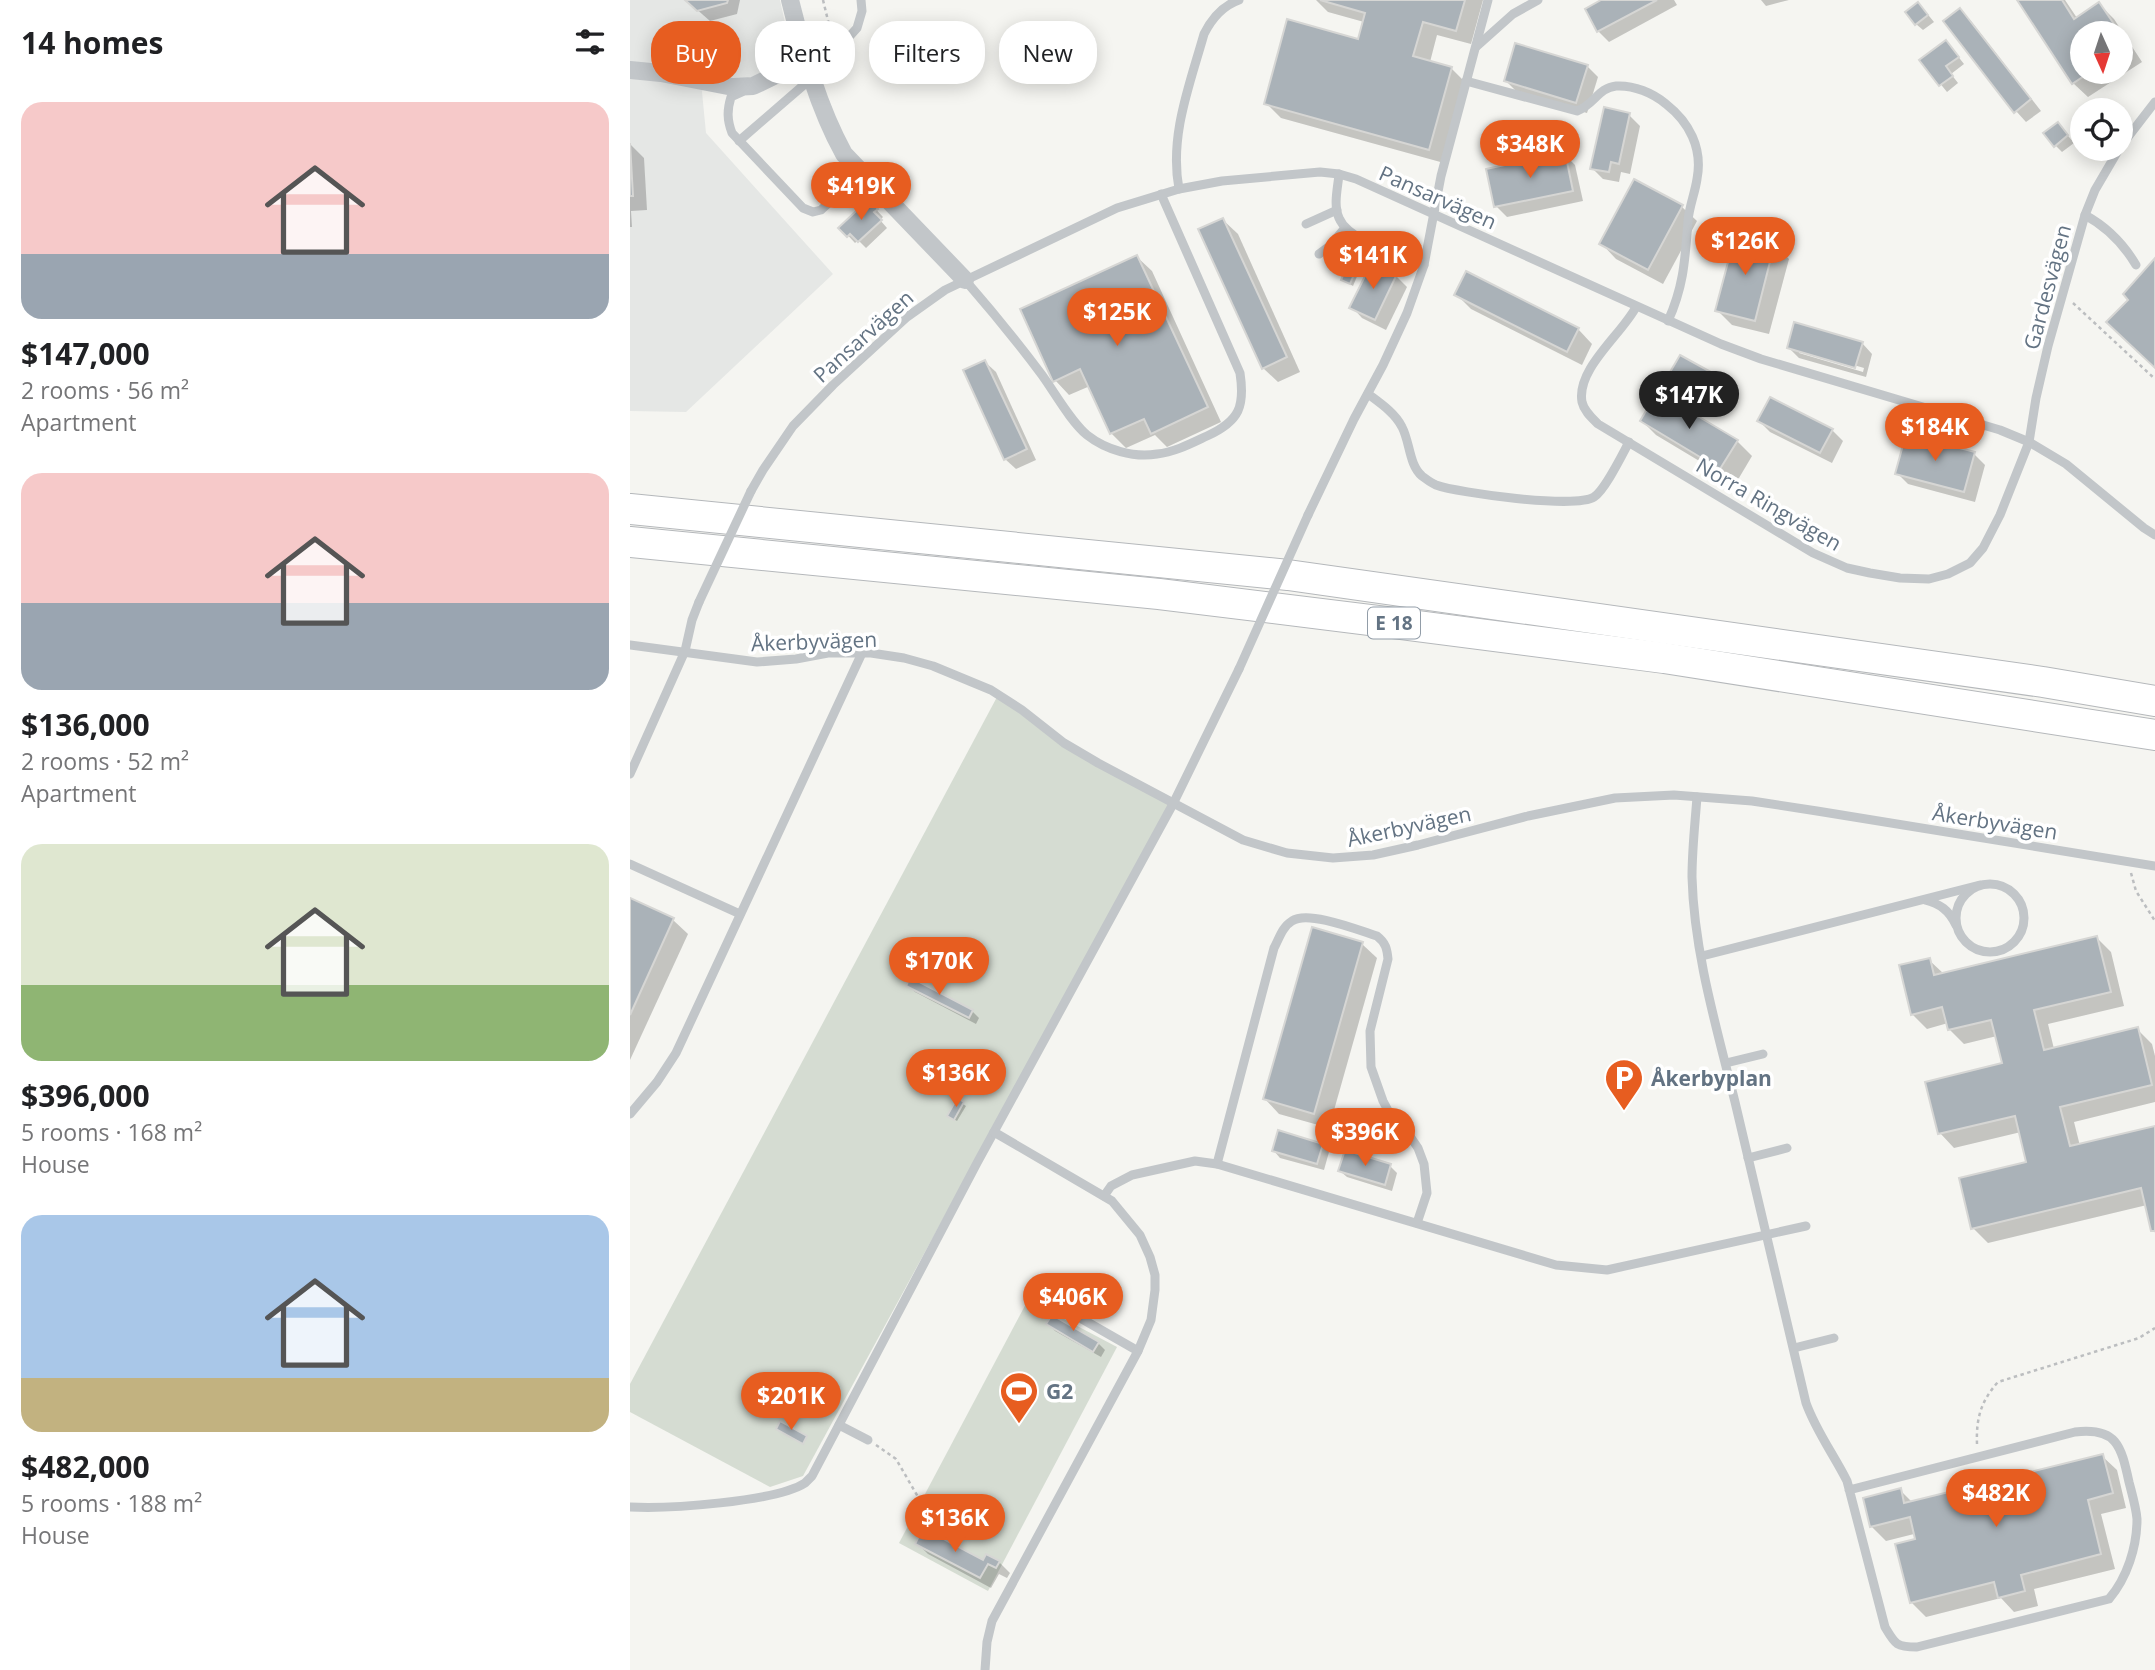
<!DOCTYPE html>
<html lang="en">
<head>
<meta charset="utf-8">
<style>
	body { margin:0; font-family:"Open Sans",sans-serif; background:#f6f6f6; color:#202124; height:100vh; display:flex; flex-direction:column; font-size:26px; white-space:nowrap }
	* { box-sizing:border-box; margin:0 }
	p { font-size:23px; color:#757577 }
	.icon { flex:none; width:38px; height:38px; fill:none; stroke:currentColor; stroke-width:2; stroke-linecap:round; stroke-linejoin:round }
	.map { position:relative; flex:1; overflow:hidden }
	.sheet { display:flex; flex-direction:column; background:#fff; width:630px }
	.sheet>* { flex:none }
	.hud { position:absolute; left:21px; top:21px; width:665px; height:63px; display:flex; gap:14px }
	.needle { width:46px; rotate:177deg }
	.controls { position:absolute; left:1440px; top:21px; display:grid; gap:14px }
	.controls a { display:grid; place-items:center; width:63px; height:63px; border-radius:50%; background:#fff; box-shadow:0 4px 18px #0003; font-size:35px }
	.price { position:absolute; translate:-50% -60px; padding:0 16px; border-radius:24px; background:#e75d20; color:#fff; font-size:23px; line-height:46px; filter:drop-shadow(0 2px 4px #0008) }
	.price::after { content:''; position:absolute; left:50%; top:42px; width:21px; height:16px; margin-left:-10px; background:inherit; clip-path:polygon(0 0,100% 0,50% 100%) }
	.price.selected { background:#222; color:#fff }
	ul { padding:0; list-style:none }
	li { display:grid; align-content:center; gap:14px; height:371px; padding:0 21px }
	li span { display:grid; place-items:center; height:217px; border-radius:21px; color:#555 }
	li>.icon { margin-inline-start:auto }
	span .icon { width:126px; height:126px; fill:#fffc; stroke-width:1 }
	li b { font-size:30px }
	h2 { display:flex; justify-content:space-between; align-items:center; height:84px; padding:0 21px; font-size:30px }
	.chip { padding:0 24px; border-radius:28px; background:#fff; box-shadow:0 4px 18px #0003; font-size:24px; line-height:63px }
	.chip.selected { background:#e75d20; color:#fff }
	main { display:flex; flex:1; min-height:0 }
	.map>svg:first-child { display:block }
	.built { fill:#e5e7e5 }
	.green { fill:#d5dcd2 }
	.shadow { fill:#0003; fill-rule:evenodd }
	.building { fill:#aab2b8; stroke:#d6d6d4; stroke-width:2 }
	.lines { fill:none; stroke-linecap:round; stroke-linejoin:round }
	.motorway-casing { stroke:#b5b8bb; stroke-width:32 }
	.path { stroke:#bcbec0; stroke-width:2.5; stroke-dasharray:3.5 3.5; stroke-linecap:butt }
	.service { stroke:#c2c6c9; stroke-width:9 }
	.minor { stroke:#c2c6c9; stroke-width:18 }
	.motorway { stroke:#fff; stroke-width:30 }
	.service-bridge { stroke:#c2c6c9; stroke-width:9 }
	.labels { text-anchor:middle; dominant-baseline:central; stroke-width:7; stroke-linejoin:round; paint-order:stroke }
	.shield { fill:#fff; stroke:#929da8; stroke-width:2 }
	.shield-label { font-size:19px; font-weight:bold; fill:#637383 }
	.street-label { font-size:21px; fill:#637383; stroke:#fff }
	.poi-label { font-size:21px; font-weight:bold; fill:#637383; stroke:#fff; text-anchor:start }
</style>
</head>
<body>
<main>
<section class="sheet">
<h2>14 homes<svg class="icon" aria-label="filters" viewBox="0 0 24 24"><path d="M4 7h16M4 17h16"/><circle cx="9" cy="7" r="2"/><circle cx="15" cy="17" r="2"/></svg></h2>
<ul>
<li><span style="background:linear-gradient(#f6c9c9 70%,#9aa5b1 0)"><svg class="icon" aria-label="home" viewBox="0 0 24 24"><path d="M3 11l9-7 9 7M6 9v11h12V9"/></svg></span><div><b>$147,000</b><p>2 rooms · 56 m²</p><p>Apartment</p></div></li>
<li><span style="background:linear-gradient(#f6c9c9 60%,#9aa5b1 0)"><svg class="icon" aria-label="home" viewBox="0 0 24 24"><path d="M3 11l9-7 9 7M6 9v11h12V9"/></svg></span><div><b>$136,000</b><p>2 rooms · 52 m²</p><p>Apartment</p></div></li>
<li><span style="background:linear-gradient(#dfe7d0 65%,#8fb573 0)"><svg class="icon" aria-label="home" viewBox="0 0 24 24"><path d="M3 11l9-7 9 7M6 9v11h12V9"/></svg></span><div><b>$396,000</b><p>5 rooms · 168 m²</p><p>House</p></div></li>
<li><span style="background:linear-gradient(#a9c7e8 75%,#c2b280 0)"><svg class="icon" aria-label="home" viewBox="0 0 24 24"><path d="M3 11l9-7 9 7M6 9v11h12V9"/></svg></span><div><b>$482,000</b><p>5 rooms · 188 m²</p><p>House</p></div></li>
</ul>
</section>
<div class="map">
<svg width="1525" height="1670" viewBox="0 0 1525 1670">
	<rect width="100%" height="100%" fill="#f5f5f1"/>
	<!-- built -->
	<path class="built" d="M0,0H150L159,41L151,62L132,75L111,79L76,73L72,92L76,133L203,274L56,412L0,411Z"/>
	<!-- green -->
	<g class="green">
		<path d="M367,697L539,804L173,1476L140,1487L0,1412V1384Z"/>
		<path d="M398,1300L487,1347L358,1591L269,1543Z"/>
	</g>
	<!-- shadow -->
	<g class="shadow">
		<path d="M56,0H110L107,14L80,21Z"/>
		<path d="M686,0H853L841,44L807,35L800,62L821,68L836,83L814,163L651,118L636,103L729,41L734,22L698,12Z"/>
		<path d="M975,0H1044L1047,5L979,42L968,31Z"/>
		<path d="M1131,0H1159L1136,6Z"/>
		<path d="M1389,0H1435L1447,18L1469,4L1484,19L1512,62L1458,97L1443,83ZM1452,33H1491V72H1452Z"/>
		<path d="M1330,10L1341,21L1411,111L1396,122L1386,111Z"/>
		<path d="M1295,11L1304,22L1293,30L1286,24Z"/>
		<path d="M1323,50L1334,64L1321,74L1328,83L1317,92L1292,61Z"/>
		<path d="M957,66L968,77L957,113L887,92L876,81Z"/>
		<path d="M999,115L1010,126L1000,174L991,172L989,182L973,179L962,168Z"/>
		<path d="M1434,131L1444,143L1432,152L1425,145Z"/>
		<path d="M0,144L14,158L17,210L1,211L2,227H0Z"/>
		<path d="M934,154L945,165L953,201L877,217L866,206Z"/>
		<path d="M239,202L253,217L250,220L257,228L236,248L228,240L225,243L211,228Z"/>
		<path d="M1052,207L1067,221L1033,284L986,259L972,244Z"/>
		<path d="M593,220L608,234L670,372L648,382L633,368Z"/>
		<path d="M1144,244L1159,259L1139,334L1102,325L1087,310Z"/>
		<path d="M507,257L522,271L591,422L537,447L525,435L496,448L481,433L460,386L439,395L425,380Z"/>
		<path d="M728,264L731,267L723,286L716,282L713,280Z"/>
		<path d="M766,276L777,287L756,330L732,318L722,307Z"/>
		<path d="M826,294L948,329L962,344L952,365L841,309Z"/>
		<path d="M1232,343L1242,354L1236,377L1169,358L1158,347ZM1169,349L1234,368L1233,372L1169,353Z"/>
		<path d="M1051,357L1087,378L1098,388L1086,410L1049,389L1039,379Z"/>
		<path d="M355,362L366,372L406,460L386,469L375,459Z"/>
		<path d="M1012,421L1107,441L1122,456L1106,483L1026,435Z"/>
		<path d="M1129,421L1202,430L1213,441L1202,463L1140,432Z"/>
		<path d="M1344,454L1355,465L1345,502L1278,484L1267,473Z"/>
		<path d="M0,900L43,920L58,934L0,1060Z"/>
		<path d="M1467,938L1481,952L1494,1006L1418,1024L1424,1049L1507,1029L1522,1044L1525,1056V1102L1444,1122L1450,1146L1525,1127V1233L1517,1205L1358,1243L1343,1228L1398,1163L1391,1132L1324,1148L1310,1133L1374,1064L1367,1036L1334,1044L1319,1029L1318,1023L1297,1029L1282,1014L1299,960L1314,974Z"/>
		<path d="M732,944L747,958L699,1128L649,1114L635,1099Z"/>
		<path d="M278,985L342,1011L349,1018L346,1024L285,992Z"/>
		<path d="M333,1104L336,1106L327,1121L322,1118Z"/>
		<path d="M692,1145L699,1152L694,1170L650,1158L644,1151Z"/>
		<path d="M760,1166L767,1173L762,1191L717,1177L710,1171Z"/>
		<path d="M419,1324L468,1343L475,1350L471,1357L425,1331Z"/>
		<path d="M1472,1456L1487,1470L1496,1508L1471,1514L1485,1569L1404,1589L1408,1606L1384,1612L1371,1598L1296,1617L1282,1603L1288,1540L1284,1534L1256,1541L1241,1526L1270,1490L1283,1503Z"/>
		<path d="M287,1543L353,1562H369L380,1573L377,1578L369,1574L361,1588L298,1554Z"/>
	</g>
	<!-- building -->
	<g class="building">
		<path d="M55,0H98L97,3L67,11Z"/>
		<path d="M690,0H835L826,31L793,22L783,56L822,67L799,150L634,104L657,19L728,39L735,13Z"/>
		<path d="M971,0H1027L967,32L955,9Z"/>
		<path d="M1387,0H1432L1444,19L1469,2L1490,33H1452V72H1460L1442,84Z"/>
		<path d="M1288,2L1298,15L1285,25L1275,12Z"/>
		<path d="M1330,8L1401,99L1384,113L1313,21Z"/>
		<path d="M1491,35L1499,47L1491,52Z"/>
		<path d="M1316,40L1329,57L1316,66L1323,76L1309,86L1289,60Z"/>
		<path d="M885,43L958,65L946,103L874,81Z"/>
		<path d="M974,107L1000,113L989,164L981,162L979,172L960,169Z"/>
		<path d="M1428,122L1438,135L1424,147L1413,133Z"/>
		<path d="M0,143L3,196H0Z"/>
		<path d="M935,152L943,191L864,207L856,169Z"/>
		<path d="M1004,179L1053,205L1018,270L969,244Z"/>
		<path d="M239,199L248,209L244,212L252,220L228,242L220,234L217,237L208,228Z"/>
		<path d="M593,218L657,357L632,369L568,229Z"/>
		<path d="M1106,232L1145,242L1125,321L1085,311Z"/>
		<path d="M507,255L578,407L521,434L514,419L480,434L450,369L423,382L390,309Z"/>
		<path d="M1525,258V368L1476,322L1498,300L1493,294Z"/>
		<path d="M720,259L729,263L720,284L711,280Z"/>
		<path d="M742,262L767,274L745,320L719,308Z"/>
		<path d="M836,271L949,328L937,352L824,295Z"/>
		<path d="M1164,322L1233,342L1225,368L1157,348Z"/>
		<path d="M1050,355L1088,376L1074,401L1036,379Z"/>
		<path d="M355,360L397,449L374,460L333,370Z"/>
		<path d="M1027,392L1108,440L1090,469L1010,421Z"/>
		<path d="M1140,397L1203,429L1190,453L1127,421Z"/>
		<path d="M1276,434L1345,452L1334,492L1265,474Z"/>
		<path d="M0,898L44,918L0,1015Z"/>
		<path d="M682,927L733,942L684,1114L633,1099Z"/>
		<path d="M1467,936L1481,992L1404,1010L1414,1050L1508,1027L1522,1085L1430,1107L1440,1146L1525,1126V1231H1521L1511,1188L1341,1229L1329,1178L1396,1162L1385,1116L1308,1134L1295,1082L1372,1063L1361,1020L1318,1030L1312,1007L1281,1015L1269,965L1300,958L1304,975Z"/>
		<path d="M280,977L343,1010L339,1018L276,986Z"/>
		<path d="M327,1098L334,1102L324,1120L317,1116Z"/>
		<path d="M648,1130L693,1144L687,1164L642,1151Z"/>
		<path d="M715,1150L761,1164L755,1185L708,1171Z"/>
		<path d="M422,1315L469,1342L463,1352L416,1324Z"/>
		<path d="M150,1421L177,1436L173,1444L146,1429Z"/>
		<path d="M1473,1454L1483,1493L1458,1500L1471,1554L1391,1575L1395,1591L1368,1598L1364,1582L1280,1603L1265,1544L1285,1539L1280,1517L1240,1527L1233,1498L1271,1488L1274,1503Z"/>
		<path d="M293,1528L353,1560L356,1554L370,1561L366,1568L358,1564L350,1578L285,1544Z"/>
	</g>
	<g class="lines">
		<defs>
			<g id="motorway">
				<path d="M0,509L658,575L1413,682L1525,701"/>
				<path d="M0,542L529,594L756,622L1034,658L1525,735"/>
			</g>
		</defs>
		<!-- motorway casing -->
		<use href="#motorway" class="motorway-casing"/>
		<!-- path -->
		<g class="path">
			<path d="M193,0L202,37"/>
			<path d="M1443,303L1525,379"/>
			<path d="M1501,873L1506,891L1525,921"/>
			<path d="M1347,1444C1346,1418 1351,1401 1368,1382L1509,1338L1525,1328"/>
			<path d="M246,1445L266,1459L291,1502"/>
		</g>
		<!-- service -->
		<g class="service">
			<path d="M846,47L883,14L908,0"/>
			<path d="M836,81L947,111C965,104 968,88 986,86C1004,85 1023,93 1036,104C1059,122 1073,148 1067,179C1065,193 1059,207 1058,221C1055,259 1054,286 1038,321"/>
			<path d="M112,92L101,97C97,110 97,120 102,133L173,208L183,212L191,210L231,173"/>
			<path d="M109,141L183,77L227,28L232,11L231,0"/>
			<path d="M1491,146L1525,102"/>
			<path d="M709,174C708,187 703,205 709,218C719,242 771,255 794,265"/>
			<path d="M549,189C539,136 560,84 574,34C582,18 592,6 609,0"/>
			<path d="M1455,215C1477,227 1493,243 1506,265"/>
			<path d="M676,224L707,210"/>
			<path d="M689,254L700,246L715,228"/>
			<path d="M335,280C362,311 388,343 412,375C425,393 441,422 457,435C476,450 504,458 527,454C545,452 562,443 577,436C610,421 615,406 610,373L531,194"/>
			<path d="M1006,307C992,334 946,369 952,402C954,411 962,418 968,424L1183,553L1217,568L1240,573L1270,578L1299,579L1318,574L1340,563L1353,548L1370,515L1399,442L1406,398L1418,346L1455,215L1465,190L1489,149"/>
			<path d="M738,394C750,403 765,413 772,427C780,442 779,465 792,476C796,479 801,483 806,485C828,493 946,509 964,497C975,490 992,455 999,442"/>
			<path d="M121,491L133,470L163,426L203,385L277,317L315,290L487,208L549,189L592,181L690,172L709,174L726,179L1091,344L1131,359L1370,430L1399,442L1436,464L1514,528L1525,535"/>
			<path d="M678,515L724,419L753,365L777,313L794,265L811,176L858,0"/>
			<path d="M0,645L127,662L166,659L198,653H241L274,658L303,666L361,690L392,710L434,743L468,763L613,840L657,853L703,858L743,855L788,845L898,816L985,798L1044,795L1122,801L1187,811L1525,866"/>
			<path d="M0,774L55,651L62,620L69,602"/>
			<path d="M1067,797C1065,824 1062,850 1062,877C1064,953 1087,1029 1105,1102C1128,1203 1153,1303 1176,1403C1186,1431 1204,1455 1217,1481L1255,1627C1265,1644 1266,1647 1287,1647L1479,1599C1497,1578 1507,1547 1507,1519C1506,1507 1502,1494 1499,1482C1491,1446 1487,1427 1445,1432L1219,1490"/>
			<path d="M0,864L110,914"/>
			<circle cx="1360" cy="918" r="34"/>
			<path d="M1295,900C1310,904 1319,910 1326,925"/>
			<path d="M1072,956L1350,885"/>
			<path d="M1096,1063L1133,1054"/>
			<path d="M0,1114L27,1082L46,1053L232,653"/>
			<path d="M1118,1158L1157,1148"/>
			<path d="M587,1164L644,948C649,939 652,927 662,921C678,910 728,930 747,936C756,943 757,949 758,959L740,1031L741,1067L753,1101L762,1118L777,1132L788,1148L794,1164L797,1193L787,1223"/>
			<path d="M474,1196L481,1186L502,1175L565,1161L587,1164L926,1265L977,1270L1176,1226"/>
			<path d="M452,1319L508,1351"/>
			<path d="M1164,1348L1204,1338"/>
			<path d="M209,1425L238,1440"/>
			<path d="M0,1507C36,1509 146,1502 175,1483C175,1483 182,1476 182,1476L347,1163L543,804L609,669"/>
			<path d="M355,1670L357,1642L362,1621L508,1351L521,1320L525,1290V1275L520,1257L510,1235L482,1201L364,1132"/>
		</g>
		<!-- minor -->
		<g class="minor">
			<path d="M160,0C173,52 188,107 214,154L335,280"/>
			<path d="M0,70L31,73L103,87L123,86L146,75L172,45"/>
		</g>
		<!-- motorway -->
		<use href="#motorway" class="motorway"/>
		<!-- service-bridge -->
		<g class="service-bridge">
			<path d="M69,602L121,491"/>
			<path d="M609,669L678,515"/>
		</g>
	</g>
	<!-- icons -->
	<defs>
		<symbol id="parking-pin" viewBox="-11 -11 22 30"><path d="M0 17L-7.5 6A9.5 9.5 0 1 1 7.5 6Z" fill="#e75d20" stroke="#fff"/><path d="M-3.5-5.5H1a3.5 3.5 0 0 1 0 7H-1V5.5H-3.5ZM-1-3.4V-.6H.8a1.4 1.4 0 0 0 0-2.8Z" fill="#fff"/></symbol>
		<symbol id="stadium-pin" viewBox="-11 -11 22 30"><path d="M0 17L-7.5 6A9.5 9.5 0 1 1 7.5 6Z" fill="#e75d20" stroke="#fff"/><path d="M0-5a6.5 5 0 1 0 0 10a6.5 5 0 1 0 0-10ZM-3.5-1.8h7v3.6h-7Z" fill="#fff"/></symbol>
	</defs>
	<g fill-rule="evenodd">
		<use href="#parking-pin" x="972" y="1056" width="44" height="60"/>
		<use href="#stadium-pin" x="367" y="1369" width="44" height="60"/>
	</g>
	<g class="labels">
		<!-- shield labels -->
		<rect class="shield" x="738" y="607.5" width="52" height="31" rx="5"/>
		<g class="shield-label">
			<text x="764" y="623">E 18</text>
		</g>
		<!-- street labels -->
		<g class="street-label">
			<text transform="translate(808 197) rotate(24)">Pansarvägen</text>
			<text transform="translate(1417 287) rotate(-75)">Gardesvägen</text>
			<text transform="translate(233 336) rotate(-42)">Pansarvägen</text>
			<text transform="translate(1139 504) rotate(30)">Norra Ringvägen</text>
			<text transform="translate(184 641) rotate(-2)">Åkerbyvägen</text>
			<text transform="translate(1365 822) rotate(9)">Åkerbyvägen</text>
			<text transform="translate(779 826) rotate(-12)">Åkerbyvägen</text>
		</g>
		<!-- poi labels -->
		<g class="poi-label">
			<text x="1021" y="1078">Åkerbyplan</text>
			<text x="416" y="1391">G2</text>
		</g>
	</g>
</svg>
<div class="controls">
<a><svg class="needle" viewBox="-14 -14 28 28"><path d="M0-13l5 13h-10z" fill="#e53935"/><path d="M0 13l5-13h-10z" fill="#757577"/></svg></a>
<a><svg class="icon" aria-label="locate" viewBox="0 0 24 24"><circle cx="12" cy="12" r="6"/><path d="M12 2v4M12 18v4M2 12h4M18 12h4"/></svg></a>
</div>
<b class="price" style="left:900px;top:180px">$348K</b>
<b class="price" style="left:231px;top:222px">$419K</b>
<b class="price" style="left:1115px;top:277px">$126K</b>
<b class="price" style="left:743px;top:291px">$141K</b>
<b class="price" style="left:487px;top:348px">$125K</b>
<b class="price selected" style="left:1059px;top:431px">$147K</b>
<b class="price" style="left:1305px;top:463px">$184K</b>
<b class="price" style="left:309px;top:997px">$170K</b>
<b class="price" style="left:326px;top:1109px">$136K</b>
<b class="price" style="left:735px;top:1168px">$396K</b>
<b class="price" style="left:443px;top:1333px">$406K</b>
<b class="price" style="left:161px;top:1432px">$201K</b>
<b class="price" style="left:1366px;top:1529px">$482K</b>
<b class="price" style="left:325px;top:1554px">$136K</b>
<div class="hud">
<a class="chip selected">Buy</a>
<a class="chip">Rent</a>
<a class="chip">Filters</a>
<a class="chip">New</a>
</div>
</div>
</main>
</body>
</html>
